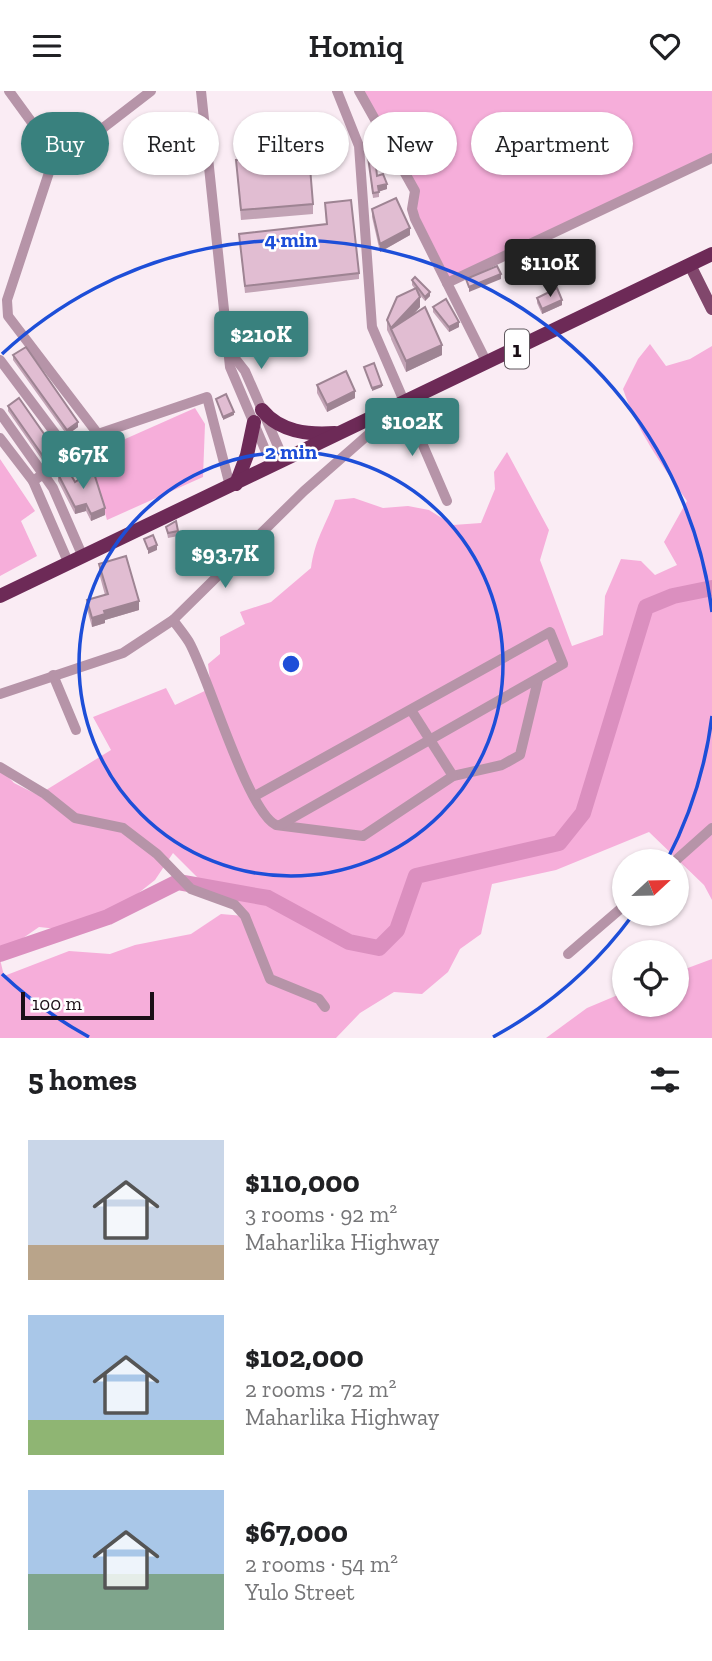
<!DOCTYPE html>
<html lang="en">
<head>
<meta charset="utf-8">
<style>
	body { margin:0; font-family:"Zilla Slab",serif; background:#f2f2f2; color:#202124; height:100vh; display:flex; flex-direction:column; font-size:26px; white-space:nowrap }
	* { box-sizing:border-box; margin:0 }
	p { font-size:23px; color:#757577 }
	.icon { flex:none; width:38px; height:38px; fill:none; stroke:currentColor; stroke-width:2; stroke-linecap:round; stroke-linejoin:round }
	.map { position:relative; height:947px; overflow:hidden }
	.drawer { display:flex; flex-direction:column; background:#fff; flex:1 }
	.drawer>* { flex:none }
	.guide { position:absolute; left:21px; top:21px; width:670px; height:63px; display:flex; gap:14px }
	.needle { width:46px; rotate:68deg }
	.buttons { position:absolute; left:612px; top:758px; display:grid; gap:14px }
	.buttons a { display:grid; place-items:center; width:77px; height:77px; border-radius:50%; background:#fff; box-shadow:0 2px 5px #0004; font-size:35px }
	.scale { position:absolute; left:21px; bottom:18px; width:133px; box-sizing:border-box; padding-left:7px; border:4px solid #1b0f17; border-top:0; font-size:19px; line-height:24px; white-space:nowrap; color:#1b0f17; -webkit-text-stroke:5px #fff; paint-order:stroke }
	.price { position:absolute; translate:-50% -60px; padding:0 16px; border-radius:7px; background:#39817e; color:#fff; font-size:23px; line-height:46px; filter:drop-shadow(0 2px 4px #0008) }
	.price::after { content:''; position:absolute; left:50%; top:42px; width:21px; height:16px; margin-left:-10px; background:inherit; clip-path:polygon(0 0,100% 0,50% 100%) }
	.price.selected { background:#222; color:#fff }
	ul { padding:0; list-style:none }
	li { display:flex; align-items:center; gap:21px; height:175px; padding:0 28px }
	li span { display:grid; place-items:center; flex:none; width:196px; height:140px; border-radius:0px; color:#555 }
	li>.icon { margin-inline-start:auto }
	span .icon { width:84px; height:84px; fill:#fffc; stroke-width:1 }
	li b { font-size:30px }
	h2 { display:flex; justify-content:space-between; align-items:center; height:84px; padding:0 28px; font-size:30px }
	.tag { padding:0 24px; border-radius:32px; background:#fff; box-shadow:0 2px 5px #0004; font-size:24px; line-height:63px }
	.tag.selected { background:#39817e; color:#fff }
	header { display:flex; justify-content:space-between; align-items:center; height:91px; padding:0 28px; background:#fff; font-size:32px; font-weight:600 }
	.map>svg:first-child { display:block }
	.green { fill:#f6aeda }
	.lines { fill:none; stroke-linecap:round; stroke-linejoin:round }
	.river { stroke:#db8fbf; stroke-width:16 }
	.minor { stroke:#b694a8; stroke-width:10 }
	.major { stroke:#81476c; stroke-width:12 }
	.highway { stroke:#6d2a57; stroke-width:14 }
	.wall { fill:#c2a3b5 }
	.shaded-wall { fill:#9e8493 }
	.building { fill:#e1bdd2; stroke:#9e8493; stroke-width:2 }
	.ring { fill:none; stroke:#1d4ed8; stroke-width:3.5 }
	.labels { text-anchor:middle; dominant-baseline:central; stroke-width:5; stroke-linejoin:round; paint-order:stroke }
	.shield { fill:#fff; stroke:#5f575d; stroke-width:2 }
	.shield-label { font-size:23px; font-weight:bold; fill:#1b0f17 }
	.centre { fill:#1d4ed8; stroke:#fff; stroke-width:3.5 }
	.ring-label { font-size:21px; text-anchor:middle; font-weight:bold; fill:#1d4ed8; stroke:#fff; stroke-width:5; stroke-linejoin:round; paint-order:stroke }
</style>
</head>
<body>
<header><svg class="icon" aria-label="menu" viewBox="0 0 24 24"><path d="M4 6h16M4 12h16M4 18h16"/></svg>Homiq<svg class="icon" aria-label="heart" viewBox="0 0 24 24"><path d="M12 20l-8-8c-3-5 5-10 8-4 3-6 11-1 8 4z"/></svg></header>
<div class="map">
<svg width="712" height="947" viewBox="0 0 712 947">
	<rect width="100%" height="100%" fill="#faecf4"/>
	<!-- green -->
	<g class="green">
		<path d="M358,0H712V65L449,190L415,129L414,104Z"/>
		<path d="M650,253L666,275L690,268L712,255V809L704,794L649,741L556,779L492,793L481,843L460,858L448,881L422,903L394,901L360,922L336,947H0V868L4,885L69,860L110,863L135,854L191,843L221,823L244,825L206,795L173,762L155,789L108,826L67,839L39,836L0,863V677L14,692L38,704L111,659L93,626L166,597L175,614L211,597L208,573L220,563V546L245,533L240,521L271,511L311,477C315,448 325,436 335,409L354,407L383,417L408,415L429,419L453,434L481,432L495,398L494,381L507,361L549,439L540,469L572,555L603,544L605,505L621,468L641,470L655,484L677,474L664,451L687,410C662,374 637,340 623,298L638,268Z"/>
		<path d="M195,317L205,333L203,386L107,429L89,364Z"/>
		<path d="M0,368L35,420L21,430L37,465L0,485Z"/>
		<path d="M712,868V947H546L587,917L625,901V914H677V881Z"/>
	</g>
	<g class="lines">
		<!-- river -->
		<path class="river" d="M0,863L108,826L178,791L268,807L349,851L379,857L397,839L416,785L559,752L583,722L646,516L673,505L712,497"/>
		<!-- minor -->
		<g class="minor">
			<path d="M9,0L57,66"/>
			<path d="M151,0L103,37L75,30L64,36L7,209L8,225L98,343L207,306L230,395"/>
			<path d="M201,0L230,276L272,375"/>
			<path d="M337,0L359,55L372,236L447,410"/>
			<path d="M359,0L415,100L412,118L415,128L487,272"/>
			<path d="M447,192L712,67"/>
			<path d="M230,261L245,280L284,369"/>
			<path d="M0,269L66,357L67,367L33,390"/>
			<path d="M0,322L53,397L83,466"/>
			<path d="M0,347L33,390L69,473"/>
			<path d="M173,529C178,536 184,543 189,551C208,584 247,720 276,734L363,745L453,685L502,674L520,664L538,589"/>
			<path d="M53,584L76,639"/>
			<path d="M0,603L123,562L173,529L304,400L394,321"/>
			<path d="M411,619L453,685"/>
			<path d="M0,676L45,703L75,727L123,737L157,763L191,798L235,814L245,825L270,888L319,908L325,916"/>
			<path d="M255,705L550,541L563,573L280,734"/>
			<path d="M675,770L712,737"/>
			<path d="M568,863L625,814"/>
		</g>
		<!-- major -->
		<path class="major" d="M690,174L712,218"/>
		<!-- highway -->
		<g class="highway">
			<path d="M262,319C280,341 308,344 335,342"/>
			<path d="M236,393L247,364L254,331"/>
			<path d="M0,505L712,163"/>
		</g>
	</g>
	<!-- wall -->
	<g class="wall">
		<path d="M368,66L377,85L387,98L379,100V106L373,107Z"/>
		<path d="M236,69L313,113V123L241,129Z"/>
		<path d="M325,112L359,182V188L245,202L239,143L326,133Z"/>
		<path d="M372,118L410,144L380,161L372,126Z"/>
		<path d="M412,189L430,205L425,210L418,202L420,216L411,226L442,264L406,281L391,248V246V247L387,239V229L415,198L412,194Z"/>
		<path d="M537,207L562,214L542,223L537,212Z"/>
		<path d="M433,216L459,236L449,241L433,221Z"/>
		<path d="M13,264L78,336L67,344L13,269Z"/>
		<path d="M317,294L355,307L327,321L317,302Z"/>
		<path d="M8,315L56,365L45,373L8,320Z"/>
		<path d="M58,383L75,391L105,424L91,430L86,420L75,423L58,390Z"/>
		<path d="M166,436L178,440V445L168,447Z"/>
		<path d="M99,473L139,519L105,529V532L92,536L87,518V509L105,504L99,482Z"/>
	</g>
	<!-- shaded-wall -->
	<g class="shaded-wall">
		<path d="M387,93V98L378,101V95Z"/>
		<path d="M410,137V144L380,161V153Z"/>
		<path d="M501,183V188L469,201V196Z"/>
		<path d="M430,201V205L425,210V206Z"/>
		<path d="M420,206V216L394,243L391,238V247V237Z"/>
		<path d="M562,209V214L542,223V218Z"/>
		<path d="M459,231V236L449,241V236Z"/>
		<path d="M442,254V264L406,281V270Z"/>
		<path d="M382,294V296L372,300V297Z"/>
		<path d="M355,300V307L327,321V314Z"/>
		<path d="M234,321V324L223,329V326Z"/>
		<path d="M78,331V336L67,344V339Z"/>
		<path d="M56,360V365L45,373V368Z"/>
		<path d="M86,413V420L75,423V416Z"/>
		<path d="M105,417V424L91,430V423Z"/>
		<path d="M157,454V459L148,463V458Z"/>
		<path d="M139,510V519L105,529V532L92,536V527L104,520Z"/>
	</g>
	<!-- building -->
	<g class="building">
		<path d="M309,64L313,113L241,119L236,69Z"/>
		<path d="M375,64L377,85L383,83L387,93L378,95L379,101L373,102L368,66Z"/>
		<path d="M396,107L410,137L380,153L372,118Z"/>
		<path d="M351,109L359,182L245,195L239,143L327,133L325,112Z"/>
		<path d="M497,175L501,183L469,196L466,188Z"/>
		<path d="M415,186L430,201L425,206L412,189Z"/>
		<path d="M416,197L420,206L391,237L387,229L397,206Z"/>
		<path d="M557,197L562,209L542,218L537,207Z"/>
		<path d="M446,208L459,231L449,236L433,216Z"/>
		<path d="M425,216L442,254L406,270L391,238Z"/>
		<path d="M26,256L78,331L67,339L13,264Z"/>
		<path d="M374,272L382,294L372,297L364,276Z"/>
		<path d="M346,280L355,300L327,314L317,294Z"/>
		<path d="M226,303L234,321L223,326L216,308Z"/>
		<path d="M19,307L56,360L45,368L8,315Z"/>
		<path d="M67,377L75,391L93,379L105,417L91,423L86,413L75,416L58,383Z"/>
		<path d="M176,430L178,440L168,442L166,436Z"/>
		<path d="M153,444L157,454L148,458L144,448Z"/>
		<path d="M126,465L139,510L104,520L105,523L92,527L87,509L108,503L99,473Z"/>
	</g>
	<!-- distance rings -->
	<g class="ring">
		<circle cx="291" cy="573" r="212"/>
		<path d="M712 625A424 424 0 0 1 667 769M632 825A424 424 0 0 1 493 946M89 946A424 424 0 0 1 2 883M2 263A424 424 0 0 1 712 521"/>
	</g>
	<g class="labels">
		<!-- shield labels -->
		<rect class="shield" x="505" y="238.5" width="24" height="39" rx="5"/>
		<g class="shield-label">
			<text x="517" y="258">1</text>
		</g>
	</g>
	<circle cx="291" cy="573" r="10" class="centre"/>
	<g class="ring-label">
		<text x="291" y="156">4 min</text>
		<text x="291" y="368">2 min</text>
	</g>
</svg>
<div class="buttons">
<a><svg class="needle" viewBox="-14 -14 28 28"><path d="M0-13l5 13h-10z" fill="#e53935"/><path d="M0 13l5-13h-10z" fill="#757577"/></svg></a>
<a><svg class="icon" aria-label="locate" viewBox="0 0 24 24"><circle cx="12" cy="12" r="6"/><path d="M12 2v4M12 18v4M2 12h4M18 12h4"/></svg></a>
</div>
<div class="scale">100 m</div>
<b class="price selected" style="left:550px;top:208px">$110K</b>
<b class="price" style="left:261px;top:280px">$210K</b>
<b class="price" style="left:412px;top:367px">$102K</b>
<b class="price" style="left:83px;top:400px">$67K</b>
<b class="price" style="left:225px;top:499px">$93.7K</b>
<div class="guide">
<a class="tag selected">Buy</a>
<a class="tag">Rent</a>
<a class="tag">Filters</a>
<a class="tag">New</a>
<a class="tag">Apartment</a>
</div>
</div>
<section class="drawer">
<h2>5 homes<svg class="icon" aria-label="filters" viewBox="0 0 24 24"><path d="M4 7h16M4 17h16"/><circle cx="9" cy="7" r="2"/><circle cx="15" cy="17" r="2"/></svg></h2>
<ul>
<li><span style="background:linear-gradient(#c9d6e8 75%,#b9a48a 0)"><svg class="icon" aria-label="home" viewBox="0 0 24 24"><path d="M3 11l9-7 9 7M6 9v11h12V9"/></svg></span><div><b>$110,000</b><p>3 rooms · 92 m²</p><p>Maharlika Highway</p></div></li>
<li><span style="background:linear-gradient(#a9c7e8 75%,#8fb573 0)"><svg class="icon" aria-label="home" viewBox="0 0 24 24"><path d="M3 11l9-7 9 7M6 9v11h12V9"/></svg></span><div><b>$102,000</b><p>2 rooms · 72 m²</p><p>Maharlika Highway</p></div></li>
<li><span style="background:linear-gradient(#a9c7e8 60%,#7fa58c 0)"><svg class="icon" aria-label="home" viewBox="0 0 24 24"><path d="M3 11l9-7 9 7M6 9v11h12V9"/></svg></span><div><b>$67,000</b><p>2 rooms · 54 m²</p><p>Yulo Street</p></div></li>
</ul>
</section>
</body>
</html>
